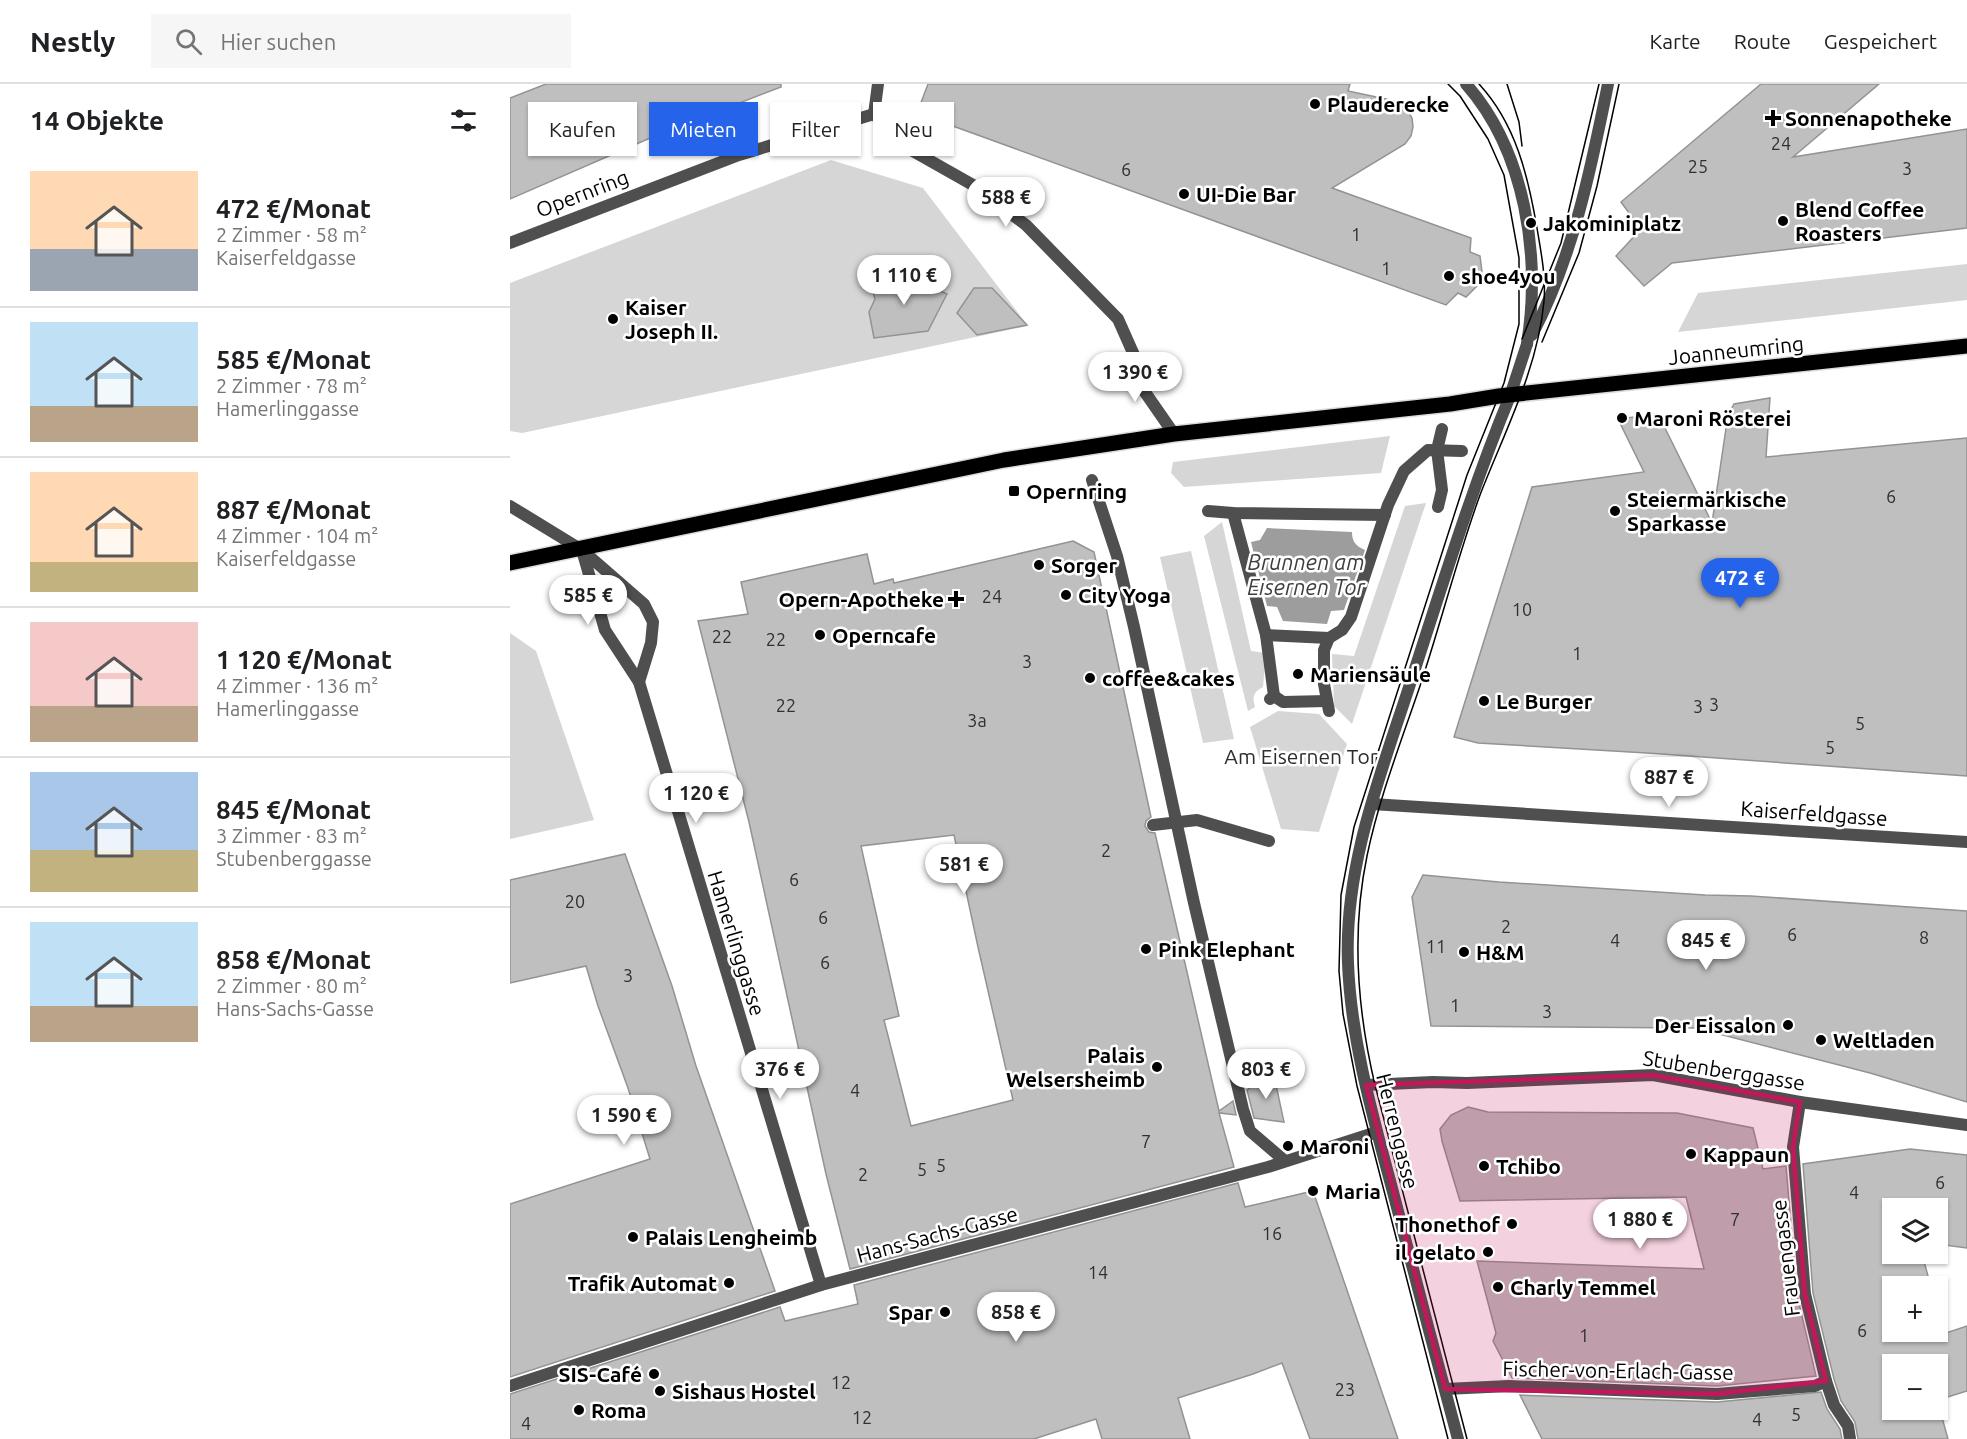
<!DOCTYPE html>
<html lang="de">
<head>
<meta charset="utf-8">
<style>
	body { margin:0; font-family:Ubuntu,sans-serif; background:#f6f6f6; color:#202124; height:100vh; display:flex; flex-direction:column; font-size:22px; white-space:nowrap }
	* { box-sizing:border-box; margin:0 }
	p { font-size:20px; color:#757577 }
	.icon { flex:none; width:33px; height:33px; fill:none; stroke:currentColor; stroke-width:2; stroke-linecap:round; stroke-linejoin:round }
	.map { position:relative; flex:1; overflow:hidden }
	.drawer { display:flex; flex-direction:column; background:#fff; width:510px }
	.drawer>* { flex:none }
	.top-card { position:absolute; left:18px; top:18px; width:570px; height:54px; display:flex; gap:12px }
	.controls { position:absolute; left:1372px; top:1114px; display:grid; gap:12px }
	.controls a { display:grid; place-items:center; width:66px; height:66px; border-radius:0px; background:#fff; box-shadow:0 2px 4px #0004; font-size:30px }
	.price { position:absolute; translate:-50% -51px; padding:0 14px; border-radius:21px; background:#fff; color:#222; font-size:20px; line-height:39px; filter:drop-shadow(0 2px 3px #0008) }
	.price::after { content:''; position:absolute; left:50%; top:36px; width:18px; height:14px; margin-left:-9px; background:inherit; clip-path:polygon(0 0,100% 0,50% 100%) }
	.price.selected { background:#2563eb; color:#fff }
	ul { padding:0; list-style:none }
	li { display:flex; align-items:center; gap:18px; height:150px; padding:0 30px }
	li+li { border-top:2px solid #e0e0e0 }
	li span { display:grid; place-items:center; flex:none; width:168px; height:120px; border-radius:0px; color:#555 }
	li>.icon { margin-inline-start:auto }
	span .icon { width:72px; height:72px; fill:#fffc; stroke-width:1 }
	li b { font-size:26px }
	h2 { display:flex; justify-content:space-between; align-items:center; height:72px; padding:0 30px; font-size:26px }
	.pill { padding:0 21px; border-radius:0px; background:#fff; box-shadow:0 2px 4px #0004; font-size:21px; line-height:54px }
	.pill.selected { background:#2563eb; color:#fff }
	header { display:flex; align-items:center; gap:36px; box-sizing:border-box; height:84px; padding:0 30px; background:#fff; border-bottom:2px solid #e0e0e0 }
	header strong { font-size:28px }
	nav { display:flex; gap:33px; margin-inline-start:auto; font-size:21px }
	.search { width:420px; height:54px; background:#f6f6f6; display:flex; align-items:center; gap:15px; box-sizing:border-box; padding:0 21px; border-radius:0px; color:#757577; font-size:22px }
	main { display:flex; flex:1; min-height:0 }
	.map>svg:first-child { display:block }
	.green { fill:#d6d6d6 }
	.water { fill:#9d9d9d }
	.building { fill:#bfbfbf; stroke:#939393; stroke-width:1.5; fill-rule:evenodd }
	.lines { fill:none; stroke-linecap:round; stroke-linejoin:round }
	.primary-casing { stroke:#dbdbdb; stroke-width:18 }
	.lane { stroke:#4f4f4f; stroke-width:12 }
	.street { stroke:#4f4f4f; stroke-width:12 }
	.primary { stroke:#000; stroke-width:15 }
	.tram { stroke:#000; stroke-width:1.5 }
	.marked { fill:#c2185b; fill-opacity:0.2; stroke:#c2185b; stroke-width:4.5; stroke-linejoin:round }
	.poi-dot { fill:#000; stroke:#fff; stroke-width:2 }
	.labels { text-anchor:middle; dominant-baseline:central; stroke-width:5; stroke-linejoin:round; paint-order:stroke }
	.number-label { font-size:18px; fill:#303030 }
	.poi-label { font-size:21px; font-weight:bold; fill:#000; stroke:#fff; text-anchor:start }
	.street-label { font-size:21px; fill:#000; stroke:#fff }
	.park-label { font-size:21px; fill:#2d2d2d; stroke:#fff }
	.water-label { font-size:22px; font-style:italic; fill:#3e3e3e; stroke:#fff }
</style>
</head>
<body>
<header>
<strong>Nestly</strong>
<div class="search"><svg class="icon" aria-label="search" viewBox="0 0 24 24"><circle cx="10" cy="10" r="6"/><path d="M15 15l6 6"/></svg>Hier suchen</div>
<nav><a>Karte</a><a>Route</a><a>Gespeichert</a></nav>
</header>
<main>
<section class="drawer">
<h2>14 Objekte<svg class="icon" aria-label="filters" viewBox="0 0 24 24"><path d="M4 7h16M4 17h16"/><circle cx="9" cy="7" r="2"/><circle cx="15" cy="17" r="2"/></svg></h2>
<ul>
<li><span style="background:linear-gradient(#ffd9b3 65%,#9aa5b1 0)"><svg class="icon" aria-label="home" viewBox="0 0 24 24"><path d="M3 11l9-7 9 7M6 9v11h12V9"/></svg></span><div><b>472 €/Monat</b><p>2 Zimmer · 58 m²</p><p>Kaiserfeldgasse</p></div></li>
<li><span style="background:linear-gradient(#bfe0f5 70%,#b9a48a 0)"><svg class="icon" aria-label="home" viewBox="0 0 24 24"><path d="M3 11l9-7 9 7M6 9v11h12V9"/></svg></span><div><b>585 €/Monat</b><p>2 Zimmer · 78 m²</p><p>Hamerlinggasse</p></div></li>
<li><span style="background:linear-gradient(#ffd9b3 75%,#c2b280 0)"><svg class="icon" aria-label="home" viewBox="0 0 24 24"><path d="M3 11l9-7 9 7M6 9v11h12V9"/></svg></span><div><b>887 €/Monat</b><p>4 Zimmer · 104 m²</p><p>Kaiserfeldgasse</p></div></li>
<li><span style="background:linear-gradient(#f6c9c9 70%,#b9a48a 0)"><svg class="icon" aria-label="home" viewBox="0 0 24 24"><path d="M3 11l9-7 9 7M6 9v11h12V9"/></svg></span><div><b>1 120 €/Monat</b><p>4 Zimmer · 136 m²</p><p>Hamerlinggasse</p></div></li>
<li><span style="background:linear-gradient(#a9c7e8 65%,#c2b280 0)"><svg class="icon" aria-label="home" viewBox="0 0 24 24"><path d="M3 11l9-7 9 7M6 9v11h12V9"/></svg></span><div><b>845 €/Monat</b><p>3 Zimmer · 83 m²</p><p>Stubenberggasse</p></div></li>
<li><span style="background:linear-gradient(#bfe0f5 70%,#b9a48a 0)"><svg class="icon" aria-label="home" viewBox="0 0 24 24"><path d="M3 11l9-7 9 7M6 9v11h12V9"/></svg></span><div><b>858 €/Monat</b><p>2 Zimmer · 80 m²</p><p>Hans-Sachs-Gasse</p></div></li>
</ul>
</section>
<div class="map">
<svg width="1457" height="1355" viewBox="0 0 1457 1355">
	<rect width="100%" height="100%" fill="#fff"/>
	<!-- green -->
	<g class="green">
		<path d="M321,76L413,104L518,242L12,349L0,347V199Z"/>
		<path d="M1457,180V216L1168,248L1188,209Z"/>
		<path d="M880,352L871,389L674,403L661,389L663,378Z"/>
		<path d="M916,419L842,640L824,622L822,570L844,572L895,422Z"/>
		<path d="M712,438L741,567L756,569L753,603C743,608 742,613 745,623L738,627L694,452Z"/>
		<path d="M681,467L724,655L693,659L650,473Z"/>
		<path d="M0,549L26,567L84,736L0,755Z"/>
		<path d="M768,627L809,630L837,660L809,748L771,745L740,643Z"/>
	</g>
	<!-- water -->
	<path class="water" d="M757,444L842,448C842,458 846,462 855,466L834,526L821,527L817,540L773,537L767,523L757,522L741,458L750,456Z"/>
	<!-- building -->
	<g class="building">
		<path d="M36,0H271V3L154,48L0,115V14Z"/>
		<path d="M418,0H840L838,7L890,18L896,24L902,34L903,43L901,52L895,60L822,104L961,154L960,168L970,172L973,196L956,213L948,209L936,221L407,29Z"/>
		<path d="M1251,0H1369L1283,73L1457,45V144L1162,179L1134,202L1106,172L1131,145L1111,118Z"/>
		<path d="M408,188L413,200L437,210L418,247L364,254L359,228L365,215L362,205L373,193Z"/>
		<path d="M464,204H482L517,241L467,251L447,229Z"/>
		<path d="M1260,314L1256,373L1457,354V692L1137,669L968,659L944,653L1022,403L1134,388L1108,335L1148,330L1202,439L1218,331L1224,320Z"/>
		<path d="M563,457L584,468L641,733L636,737L635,742L639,748L645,749L709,1027L723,1017L726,1031L709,1029L724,1083L340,1185L316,1090L239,738L188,537L238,530L231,498L357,470L364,500L383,495L384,499ZM444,751L468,863L503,1016L401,1042L374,936L389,932L351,762Z"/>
		<path d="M115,770L162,902L186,982L265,1207L0,1293V1120L140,1075L118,1004L88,922L76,882L0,899V796Z"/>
		<path d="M913,791L989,798L1195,811L1241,812L1457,827V1018L1360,989L1186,944L921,942L902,813Z"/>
		<path d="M763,987L774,1038L744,1034L737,1006Z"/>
		<path d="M958,1023L978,1028L1167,1029L1243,1044L1253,1085L1276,1082L1287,1211L1306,1292L1207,1302L1002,1294L983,1257L986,1249L967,1177L1194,1185L1176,1113L950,1117L932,1057L930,1045L941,1031Z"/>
		<path d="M1400,1065L1457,1071V1164L1428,1160V1125H1383V1170H1412L1421,1203H1383V1248H1428V1230L1433,1250L1457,1242V1307L1428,1316V1281H1383V1326H1428V1319L1438,1355H1348L1345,1338L1331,1317L1324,1295L1303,1209L1293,1080Z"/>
		<path d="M728,1099L735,1123L803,1107L888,1355H800L772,1279L743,1290L668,1314L680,1355H592L586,1335L524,1355H0V1310L270,1223L275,1237L348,1220L344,1201Z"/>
		<path d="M1311,1308L1317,1325L1330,1345L1332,1355H1032L1010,1311L1207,1318Z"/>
	</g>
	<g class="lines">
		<defs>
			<path id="primary" d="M0,479L494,376L664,350L940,320L989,312L1457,262"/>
		</defs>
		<!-- primary casing -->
		<use href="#primary" class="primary-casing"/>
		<!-- lane -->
		<path class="lane" d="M1000,312L1017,260"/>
		<!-- street -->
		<g class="street">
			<path d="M956,0C1016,68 1031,173 1017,260"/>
			<path d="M364,30L394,62L463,101L516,141L608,235L624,271L630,301L664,350"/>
			<path d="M364,30L368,0"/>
			<path d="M0,159L229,71L364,30"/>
			<path d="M1022,251C1063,173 1081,85 1098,0"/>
			<path d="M582,396L607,472L624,543L684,819L733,1025L740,1047L775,1077"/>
			<path d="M0,422L72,466L134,520L143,538L141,559L129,598"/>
			<path d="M928,423L932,406L927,366L932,345"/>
			<path d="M698,427L723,429L875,431"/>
			<path d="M723,429L756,551L764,612L760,615"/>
			<path d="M72,466L95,546L129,598L311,1201"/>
			<path d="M756,551L819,554"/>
			<path d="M764,612L773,618L817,617"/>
			<path d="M819,627L814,600V566L819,554L832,546L841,533L878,421L894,387L918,366L952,367"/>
			<path d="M862,720L1457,758"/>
			<path d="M643,741L687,736L759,757"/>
			<path d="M856,1001L923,998L957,999L1143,991L1290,1018L1457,1041"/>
			<path d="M1290,1018L1283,1063L1295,1210L1316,1297L1324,1321L1338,1342L1340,1355"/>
			<path d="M0,1302L311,1201L758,1083L867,1048"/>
			<path d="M935,1305L999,1302L1207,1310L1305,1302L1316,1297"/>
			<path d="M948,1355C926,1273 904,1190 883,1108C863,1033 841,957 838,879C834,780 872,687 902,594C933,499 962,404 1000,312"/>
		</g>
		<!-- primary -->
		<use href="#primary" class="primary"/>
		<!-- tram -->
		<g class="tram">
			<path d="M997,0L1009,38L1012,62"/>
			<path d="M1012,255L1051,159L1089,0"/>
			<path d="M1032,258L1069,169L1087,102L1109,0"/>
			<path d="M938,1355L847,1002L833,930L829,887L831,811L844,743L957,391L994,299L1009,240V174L994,91L978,55L950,12L938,0"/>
			<path d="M957,1355L865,1001C847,925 841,849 857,772C869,714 891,658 910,602C931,539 947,474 970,411C994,349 1028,285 1034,217C1036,192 1031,168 1027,144C1018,92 1006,40 969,0"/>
		</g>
	</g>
	<!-- marked area -->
	<path class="marked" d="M1143,991L1290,1018L1283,1063L1295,1210L1316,1297L1207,1310L935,1305L856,1001Z"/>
	<!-- markers -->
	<g class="poi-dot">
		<circle cx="805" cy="20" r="6"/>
		<path d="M1260 25h6v6h6v6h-6v6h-6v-6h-6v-6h6z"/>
		<circle cx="674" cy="110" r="6"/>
		<circle cx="1273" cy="137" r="6"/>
		<circle cx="1021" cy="139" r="6"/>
		<circle cx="939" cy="192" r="6"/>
		<circle cx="103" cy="235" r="6"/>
		<circle cx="1112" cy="334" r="6"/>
		<rect x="498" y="401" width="12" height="12" rx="3"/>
		<circle cx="1105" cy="427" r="6"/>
		<circle cx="529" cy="481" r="6"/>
		<circle cx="556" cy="511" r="6"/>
		<path d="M443 506h6v6h6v6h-6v6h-6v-6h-6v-6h6z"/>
		<circle cx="310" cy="551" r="6"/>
		<circle cx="788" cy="590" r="6"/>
		<circle cx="580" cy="594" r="6"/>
		<circle cx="974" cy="617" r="6"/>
		<circle cx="636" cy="865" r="6"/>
		<circle cx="954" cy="868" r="6"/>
		<circle cx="1278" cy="941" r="6"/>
		<circle cx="1311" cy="956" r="6"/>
		<circle cx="647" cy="983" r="6"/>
		<circle cx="778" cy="1062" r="6"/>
		<circle cx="1181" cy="1070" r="6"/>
		<circle cx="974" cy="1082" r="6"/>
		<circle cx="803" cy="1107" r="6"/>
		<circle cx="1002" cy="1140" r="6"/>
		<circle cx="123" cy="1153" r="6"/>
		<circle cx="978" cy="1168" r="6"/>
		<circle cx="219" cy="1199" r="6"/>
		<circle cx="988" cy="1203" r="6"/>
		<circle cx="435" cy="1228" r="6"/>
		<circle cx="144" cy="1290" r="6"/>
		<circle cx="150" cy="1307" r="6"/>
		<circle cx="69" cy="1326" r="6"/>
	</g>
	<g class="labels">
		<!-- number labels -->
		<g class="number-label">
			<text x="1271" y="59">24</text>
			<text x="1188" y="82">25</text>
			<text x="1397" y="84">3</text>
			<text x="616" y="85">6</text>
			<text x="846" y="150">1</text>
			<text x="876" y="184">1</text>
			<text x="1381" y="412">6</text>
			<text x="482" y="512">24</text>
			<text x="1012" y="525">10</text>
			<text x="212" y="552">22</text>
			<text x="266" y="555">22</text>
			<text x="1067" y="569">1</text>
			<text x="517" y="577">3</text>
			<text x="1204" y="620">3</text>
			<text x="276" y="621">22</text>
			<text x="1188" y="622">3</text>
			<text x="467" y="636">3a</text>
			<text x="1350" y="639">5</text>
			<text x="1320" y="663">5</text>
			<text x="596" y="766">2</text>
			<text x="284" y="795">6</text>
			<text x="65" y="817">20</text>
			<text x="313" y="833">6</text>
			<text x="996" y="842">2</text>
			<text x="1282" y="850">6</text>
			<text x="1414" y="853">8</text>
			<text x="1105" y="856">4</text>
			<text x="926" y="862">11</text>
			<text x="315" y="878">6</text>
			<text x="118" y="891">3</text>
			<text x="945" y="921">1</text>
			<text x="1037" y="927">3</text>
			<text x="345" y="1006">4</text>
			<text x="636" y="1057">7</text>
			<text x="431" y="1081">5</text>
			<text x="412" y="1085">5</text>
			<text x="353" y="1090">2</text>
			<text x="1430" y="1098">6</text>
			<text x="1344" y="1108">4</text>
			<text x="1225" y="1135">7</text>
			<text x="762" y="1149">16</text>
			<text x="588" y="1188">14</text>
			<text x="1352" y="1246">6</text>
			<text x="1074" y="1251">1</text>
			<text x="331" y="1298">12</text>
			<text x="835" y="1305">23</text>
			<text x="1286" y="1330">5</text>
			<text x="352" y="1333">12</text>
			<text x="1247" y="1335">4</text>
			<text x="16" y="1339">4</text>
		</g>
		<!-- poi labels -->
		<g class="poi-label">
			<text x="817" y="20">Plauderecke</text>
			<text x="1275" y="34">Sonnenapotheke</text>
			<text x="686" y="110">UI-Die Bar</text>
			<text x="1285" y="125">Blend Coffee<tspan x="1285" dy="24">Roasters</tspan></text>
			<text x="1033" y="139">Jakominiplatz</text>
			<text x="951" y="192">shoe4you</text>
			<text x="115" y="223">Kaiser<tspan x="115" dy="24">Joseph II.</tspan></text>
			<text x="1124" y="334">Maroni Rösterei</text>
			<text x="516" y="407">Opernring</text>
			<text x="1117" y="415">Steiermärkische<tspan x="1117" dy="24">Sparkasse</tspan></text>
			<text x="541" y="481">Sorger</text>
			<text x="568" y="511">City Yoga</text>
			<text x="434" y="515" text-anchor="end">Opern-Apotheke</text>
			<text x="322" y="551">Operncafe</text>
			<text x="800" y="590">Mariensäule</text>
			<text x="592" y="594">coffee&amp;cakes</text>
			<text x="986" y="617">Le Burger</text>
			<text x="648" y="865">Pink Elephant</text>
			<text x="966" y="868">H&amp;M</text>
			<text x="1266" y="941" text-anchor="end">Der Eissalon</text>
			<text x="1323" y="956">Weltladen</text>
			<text x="635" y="971" text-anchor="end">Palais<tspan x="635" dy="24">Welsersheimb</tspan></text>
			<text x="790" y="1062">Maroni</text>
			<text x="1193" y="1070">Kappaun</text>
			<text x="986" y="1082">Tchibo</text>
			<text x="815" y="1107">Maria</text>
			<text x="990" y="1140" text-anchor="end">Thonethof</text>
			<text x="135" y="1153">Palais Lengheimb</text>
			<text x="966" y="1168" text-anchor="end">il gelato</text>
			<text x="207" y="1199" text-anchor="end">Trafik Automat</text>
			<text x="1000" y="1203">Charly Temmel</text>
			<text x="423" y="1228" text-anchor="end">Spar</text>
			<text x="132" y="1290" text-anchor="end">SIS-Café</text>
			<text x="162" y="1307">Sishaus Hostel</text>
			<text x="81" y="1326">Roma</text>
		</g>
		<!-- street labels -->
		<g class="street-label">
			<text transform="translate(72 109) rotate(-21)">Opernring</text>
			<text transform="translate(1226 266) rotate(-6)">Joanneumring</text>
			<text transform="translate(1304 729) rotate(4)">Kaiserfeldgasse</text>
			<text transform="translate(227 859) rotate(73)">Hamerlinggasse</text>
			<text transform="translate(1214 986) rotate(9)">Stubenberggasse</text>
			<text transform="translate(888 1047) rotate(76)">Herrengasse</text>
			<text transform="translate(427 1150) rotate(-15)">Hans-Sachs-Gasse</text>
			<text transform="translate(1275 1174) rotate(-97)">Frauengasse</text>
			<text transform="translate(1108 1286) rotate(1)">Fischer-von-Erlach-Gasse</text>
		</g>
		<!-- park labels -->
		<g class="park-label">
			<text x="791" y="672">Am Eisernen Tor</text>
		</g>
		<!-- water labels -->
		<g class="water-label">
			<text x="796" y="477">Brunnen am<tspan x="796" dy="25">Eisernen Tor</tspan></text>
		</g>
	</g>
</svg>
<div class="controls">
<a><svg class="icon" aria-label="layers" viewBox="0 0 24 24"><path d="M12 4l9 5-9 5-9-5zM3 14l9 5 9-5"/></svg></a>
<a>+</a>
<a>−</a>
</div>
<b class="price" style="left:496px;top:144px">588 €</b>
<b class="price" style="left:394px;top:222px">1 110 €</b>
<b class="price" style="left:625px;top:319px">1 390 €</b>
<b class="price selected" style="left:1230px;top:525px">472 €</b>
<b class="price" style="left:78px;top:542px">585 €</b>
<b class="price" style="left:1159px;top:724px">887 €</b>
<b class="price" style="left:186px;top:740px">1 120 €</b>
<b class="price" style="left:454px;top:811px">581 €</b>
<b class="price" style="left:1196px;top:887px">845 €</b>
<b class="price" style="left:270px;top:1016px">376 €</b>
<b class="price" style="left:756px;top:1016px">803 €</b>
<b class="price" style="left:114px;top:1062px">1 590 €</b>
<b class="price" style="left:1130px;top:1166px">1 880 €</b>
<b class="price" style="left:506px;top:1259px">858 €</b>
<div class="top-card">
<a class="pill">Kaufen</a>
<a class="pill selected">Mieten</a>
<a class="pill">Filter</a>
<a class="pill">Neu</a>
</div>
</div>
</main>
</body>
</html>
